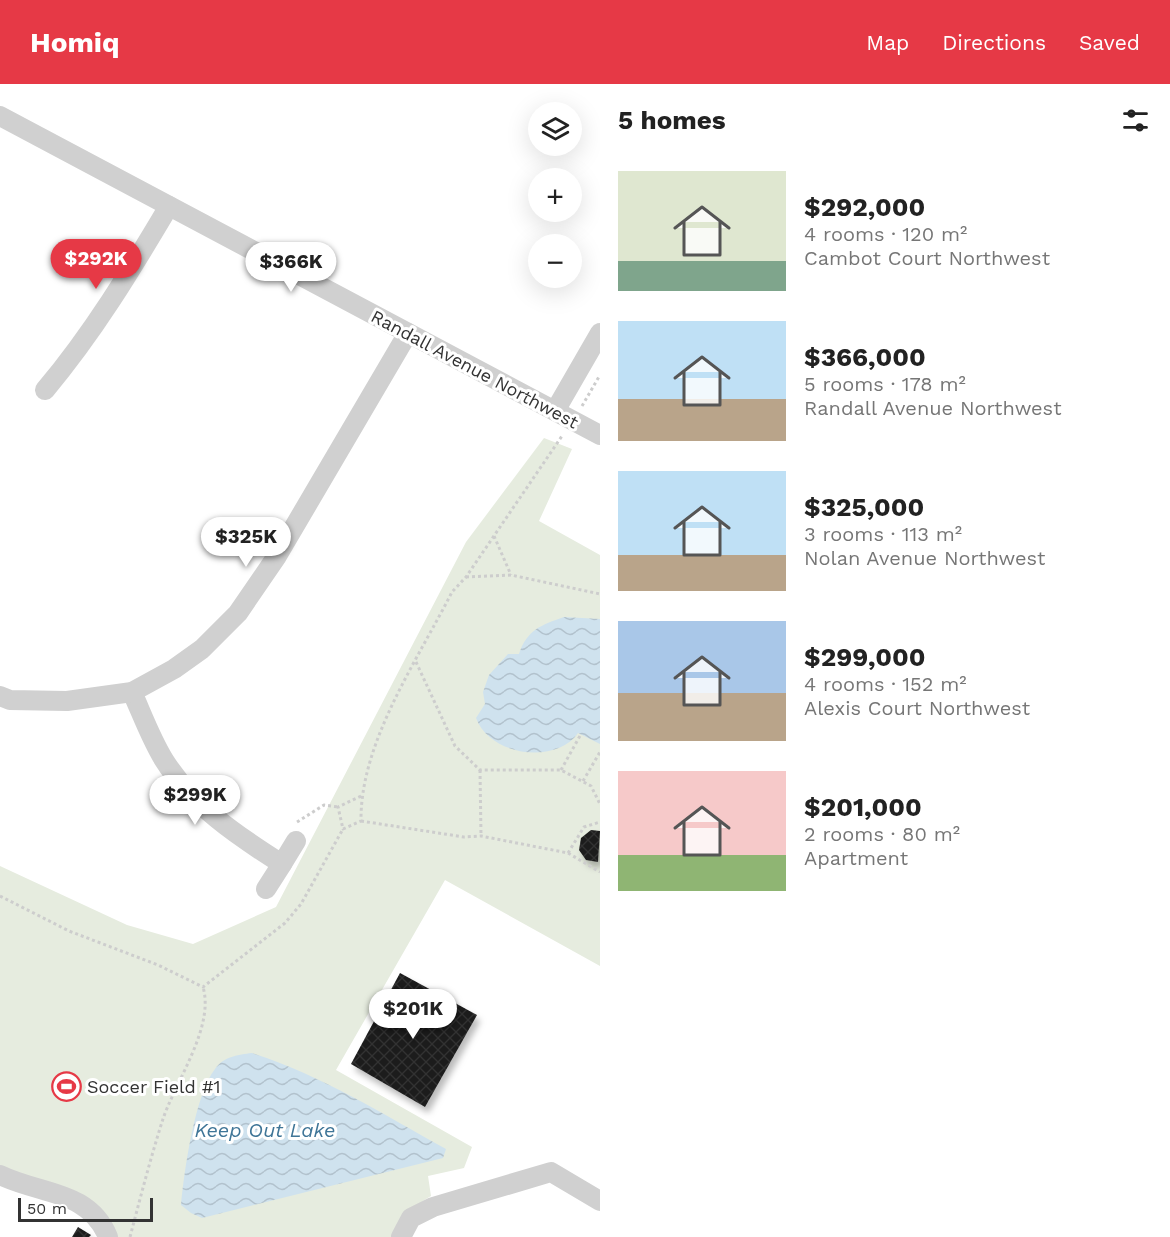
<!DOCTYPE html>
<html lang="en">
<head>
<meta charset="utf-8">
<style>
	body { margin:0; font-family:"Work Sans",sans-serif; background:#f2f2f2; color:#222; height:100vh; display:flex; flex-direction:column; font-size:22px; white-space:nowrap }
	* { box-sizing:border-box; margin:0 }
	p { font-size:20px; color:#767676 }
	.icon { flex:none; width:33px; height:33px; fill:none; stroke:currentColor; stroke-width:2; stroke-linecap:round; stroke-linejoin:round }
	.map { position:relative; flex:1; overflow:hidden }
	.details { display:flex; flex-direction:column; background:#fff; width:570px }
	.details>* { flex:none }
	.fabs { position:absolute; left:528px; top:18px; display:grid; gap:12px }
	.fabs a { display:grid; place-items:center; width:54px; height:54px; border-radius:50%; background:#fff; box-shadow:0 6px 24px #0002; font-size:30px }
	.scale { position:absolute; left:18px; bottom:15px; width:135px; box-sizing:border-box; padding-left:6px; border:3px solid #333; border-top:0; font-size:16px; line-height:21px; white-space:nowrap; color:#333; -webkit-text-stroke:4px #fff; paint-order:stroke }
	.price { position:absolute; translate:-50% -51px; padding:0 14px; border-radius:21px; background:#fff; color:#222; font-size:20px; line-height:39px; filter:drop-shadow(0 2px 3px #0008) }
	.price::after { content:''; position:absolute; left:50%; top:36px; width:18px; height:14px; margin-left:-9px; background:inherit; clip-path:polygon(0 0,100% 0,50% 100%) }
	.price.current { background:#e63946; color:#fff }
	ul { padding:0; list-style:none }
	li { display:flex; align-items:center; gap:18px; height:150px; padding:0 18px }
	li span { display:grid; place-items:center; flex:none; width:168px; height:120px; border-radius:0px; color:#555 }
	li>.icon { margin-inline-start:auto }
	span .icon { width:72px; height:72px; fill:#fffc; stroke-width:1 }
	li b { font-size:26px }
	h2 { display:flex; justify-content:space-between; align-items:center; height:72px; padding:0 18px; font-size:26px }
	header { display:flex; align-items:center; gap:36px; box-sizing:border-box; height:84px; padding:0 30px; background:#e63946; color:#fff }
	header strong { font-size:28px }
	nav { display:flex; gap:33px; margin-inline-start:auto; font-size:21px }
	main { display:flex; flex:1; min-height:0 }
	.map>svg:first-child { display:block }
	.park { fill:#e6ecdf }
	.water { fill:url(#water-waves) }
	.building { fill:url(#building-cross-hatch); filter:url(#shadow) }
	.lines { fill:none; stroke-linecap:round; stroke-linejoin:round }
	.path { stroke:#cdcdcd; stroke-width:3; stroke-dasharray:3 3; stroke-linecap:butt }
	.minor { stroke:#d0d0d0; stroke-width:20 }
	.labels { text-anchor:middle; dominant-baseline:central; stroke-width:6; stroke-linejoin:round; paint-order:stroke }
	.street-label { font-size:18px; fill:#333; stroke:#fff }
	.poi-label { font-size:18px; fill:#333; stroke:#fff; text-anchor:start }
	.water-label { font-size:20px; font-style:italic; fill:#3f7597; stroke:#fff }
</style>
</head>
<body>
<header>
<strong>Homiq</strong>
<nav><a>Map</a><a>Directions</a><a>Saved</a></nav>
</header>
<main>
<div class="map">
<svg width="600" height="1153" viewBox="0 0 600 1153">
	<defs>
		<pattern id="water-waves" width="16" height="10" patternUnits="userSpaceOnUse" patternTransform="scale(1.5)"><rect width="16" height="10" fill="#cfe2ee"/><path d="M0 5q4-4 8 0t8 0" fill="none" stroke="#b2c2cd"/></pattern>
		<pattern id="building-cross-hatch" width="8" height="8" patternUnits="userSpaceOnUse" patternTransform="scale(1.5)"><rect width="8" height="8" fill="#1a1a1a"/><path d="M0 0l8 8M0 8l8-8" fill="none" stroke="#333"/></pattern>
		<filter id="shadow"><feDropShadow dx="3.5" dy="6" stdDeviation="3" flood-color="#0004"/></filter>
	</defs>
	<rect width="100%" height="100%" fill="#fff"/>
	<!-- park -->
	<path class="park" d="M544,354L572,365L539,437L600,471V882L445,796L336,986L472,1063L464,1084L428,1092L431,1112C413,1123 400,1133 391,1153H108L102,1138L0,1091V782L127,841L193,860L276,823L466,458Z"/>
	<!-- water -->
	<g class="water">
		<path d="M564,533L600,535V660L578,649C556,681 490,672 476,634L485,620L483,608L489,591L508,570H519C527,546 541,541 564,533Z"/>
		<path d="M252,969C321,991 383,1030 446,1065L443,1074L202,1134L191,1129L181,1121C184,1088 195,1010 215,985C224,972 238,971 252,969Z"/>
	</g>
	<!-- building -->
	<g class="building">
		<path d="M591,746L600,747L598,778L586,776L579,766L581,754Z"/>
		<path d="M400,889L477,931L425,1023L351,980Z"/>
		<path d="M78,1143L91,1151L89,1153H72Z"/>
	</g>
	<g class="lines">
		<!-- path -->
		<g class="path">
			<path d="M582,322L600,291"/>
			<path d="M494,452L511,491"/>
			<path d="M466,493L511,491L600,510"/>
			<path d="M416,578L455,662L480,686H561L591,702L600,720"/>
			<path d="M480,686L481,752"/>
			<path d="M561,686L581,650"/>
			<path d="M583,697L600,668"/>
			<path d="M361,712L338,723L343,745L361,737C360,659 417,577 452,508L466,493L562,352"/>
			<path d="M361,737L464,753L481,752L568,769L600,788"/>
			<path d="M297,738L324,721L338,723"/>
			<path d="M568,769L584,743L600,738"/>
			<path d="M0,812L69,847L158,881L203,903L285,839L301,820L343,745"/>
			<path d="M130,1153C140,1115 150,1076 162,1038C174,999 215,944 203,903"/>
		</g>
		<!-- minor -->
		<g class="minor">
			<path d="M0,32L600,351"/>
			<path d="M45,306C93,249 131,186 169,122"/>
			<path d="M555,327L600,249"/>
			<path d="M132,608C142,630 151,655 164,676C193,722 236,751 282,780L296,757"/>
			<path d="M0,612L10,616L67,617L132,608L174,585L202,565L238,529L277,472L408,249"/>
			<path d="M266,805L282,780"/>
			<path d="M0,1091C41,1111 89,1106 108,1153"/>
			<path d="M401,1153L411,1134L433,1123L551,1088L600,1117"/>
		</g>
	</g>
	<!-- icons -->
	<defs>
		<symbol id="stadium-ring" viewBox="-11 -11 22 22"><circle r="9.5" fill="#fff" stroke="#e63946" stroke-width="1.5"/><path d="M0-5a6.5 5 0 1 0 0 10a6.5 5 0 1 0 0-10ZM-3.5-1.8h7v3.6h-7Z" fill="#e63946"/></symbol>
	</defs>
	<g fill-rule="evenodd">
		<use href="#stadium-ring" x="50" y="986" width="33" height="33"/>
	</g>
	<g class="labels">
		<!-- street labels -->
		<g class="street-label">
			<text transform="translate(475 285) rotate(28)">Randall Avenue Northwest</text>
		</g>
		<!-- poi labels -->
		<g class="poi-label">
			<text x="87" y="1002">Soccer Field #1</text>
		</g>
		<!-- water labels -->
		<g class="water-label">
			<text x="265" y="1046">Keep Out Lake</text>
		</g>
	</g>
</svg>
<div class="fabs">
<a><svg class="icon" aria-label="layers" viewBox="0 0 24 24"><path d="M12 4l9 5-9 5-9-5zM3 14l9 5 9-5"/></svg></a>
<a>+</a>
<a>−</a>
</div>
<div class="scale">50 m</div>
<b class="price current" style="left:96px;top:206px">$292K</b>
<b class="price" style="left:291px;top:209px">$366K</b>
<b class="price" style="left:246px;top:484px">$325K</b>
<b class="price" style="left:195px;top:742px">$299K</b>
<b class="price" style="left:413px;top:956px">$201K</b>
</div>
<section class="details">
<h2>5 homes<svg class="icon" aria-label="filters" viewBox="0 0 24 24"><path d="M4 7h16M4 17h16"/><circle cx="9" cy="7" r="2"/><circle cx="15" cy="17" r="2"/></svg></h2>
<ul>
<li><span style="background:linear-gradient(#dfe7d0 75%,#7fa58c 0)"><svg class="icon" aria-label="home" viewBox="0 0 24 24"><path d="M3 11l9-7 9 7M6 9v11h12V9"/></svg></span><div><b>$292,000</b><p>4 rooms · 120 m²</p><p>Cambot Court Northwest</p></div></li>
<li><span style="background:linear-gradient(#bfe0f5 65%,#b9a48a 0)"><svg class="icon" aria-label="home" viewBox="0 0 24 24"><path d="M3 11l9-7 9 7M6 9v11h12V9"/></svg></span><div><b>$366,000</b><p>5 rooms · 178 m²</p><p>Randall Avenue Northwest</p></div></li>
<li><span style="background:linear-gradient(#bfe0f5 70%,#b9a48a 0)"><svg class="icon" aria-label="home" viewBox="0 0 24 24"><path d="M3 11l9-7 9 7M6 9v11h12V9"/></svg></span><div><b>$325,000</b><p>3 rooms · 113 m²</p><p>Nolan Avenue Northwest</p></div></li>
<li><span style="background:linear-gradient(#a9c7e8 60%,#b9a48a 0)"><svg class="icon" aria-label="home" viewBox="0 0 24 24"><path d="M3 11l9-7 9 7M6 9v11h12V9"/></svg></span><div><b>$299,000</b><p>4 rooms · 152 m²</p><p>Alexis Court Northwest</p></div></li>
<li><span style="background:linear-gradient(#f6c9c9 70%,#8fb573 0)"><svg class="icon" aria-label="home" viewBox="0 0 24 24"><path d="M3 11l9-7 9 7M6 9v11h12V9"/></svg></span><div><b>$201,000</b><p>2 rooms · 80 m²</p><p>Apartment</p></div></li>
</ul>
</section>
</main>
</body>
</html>
